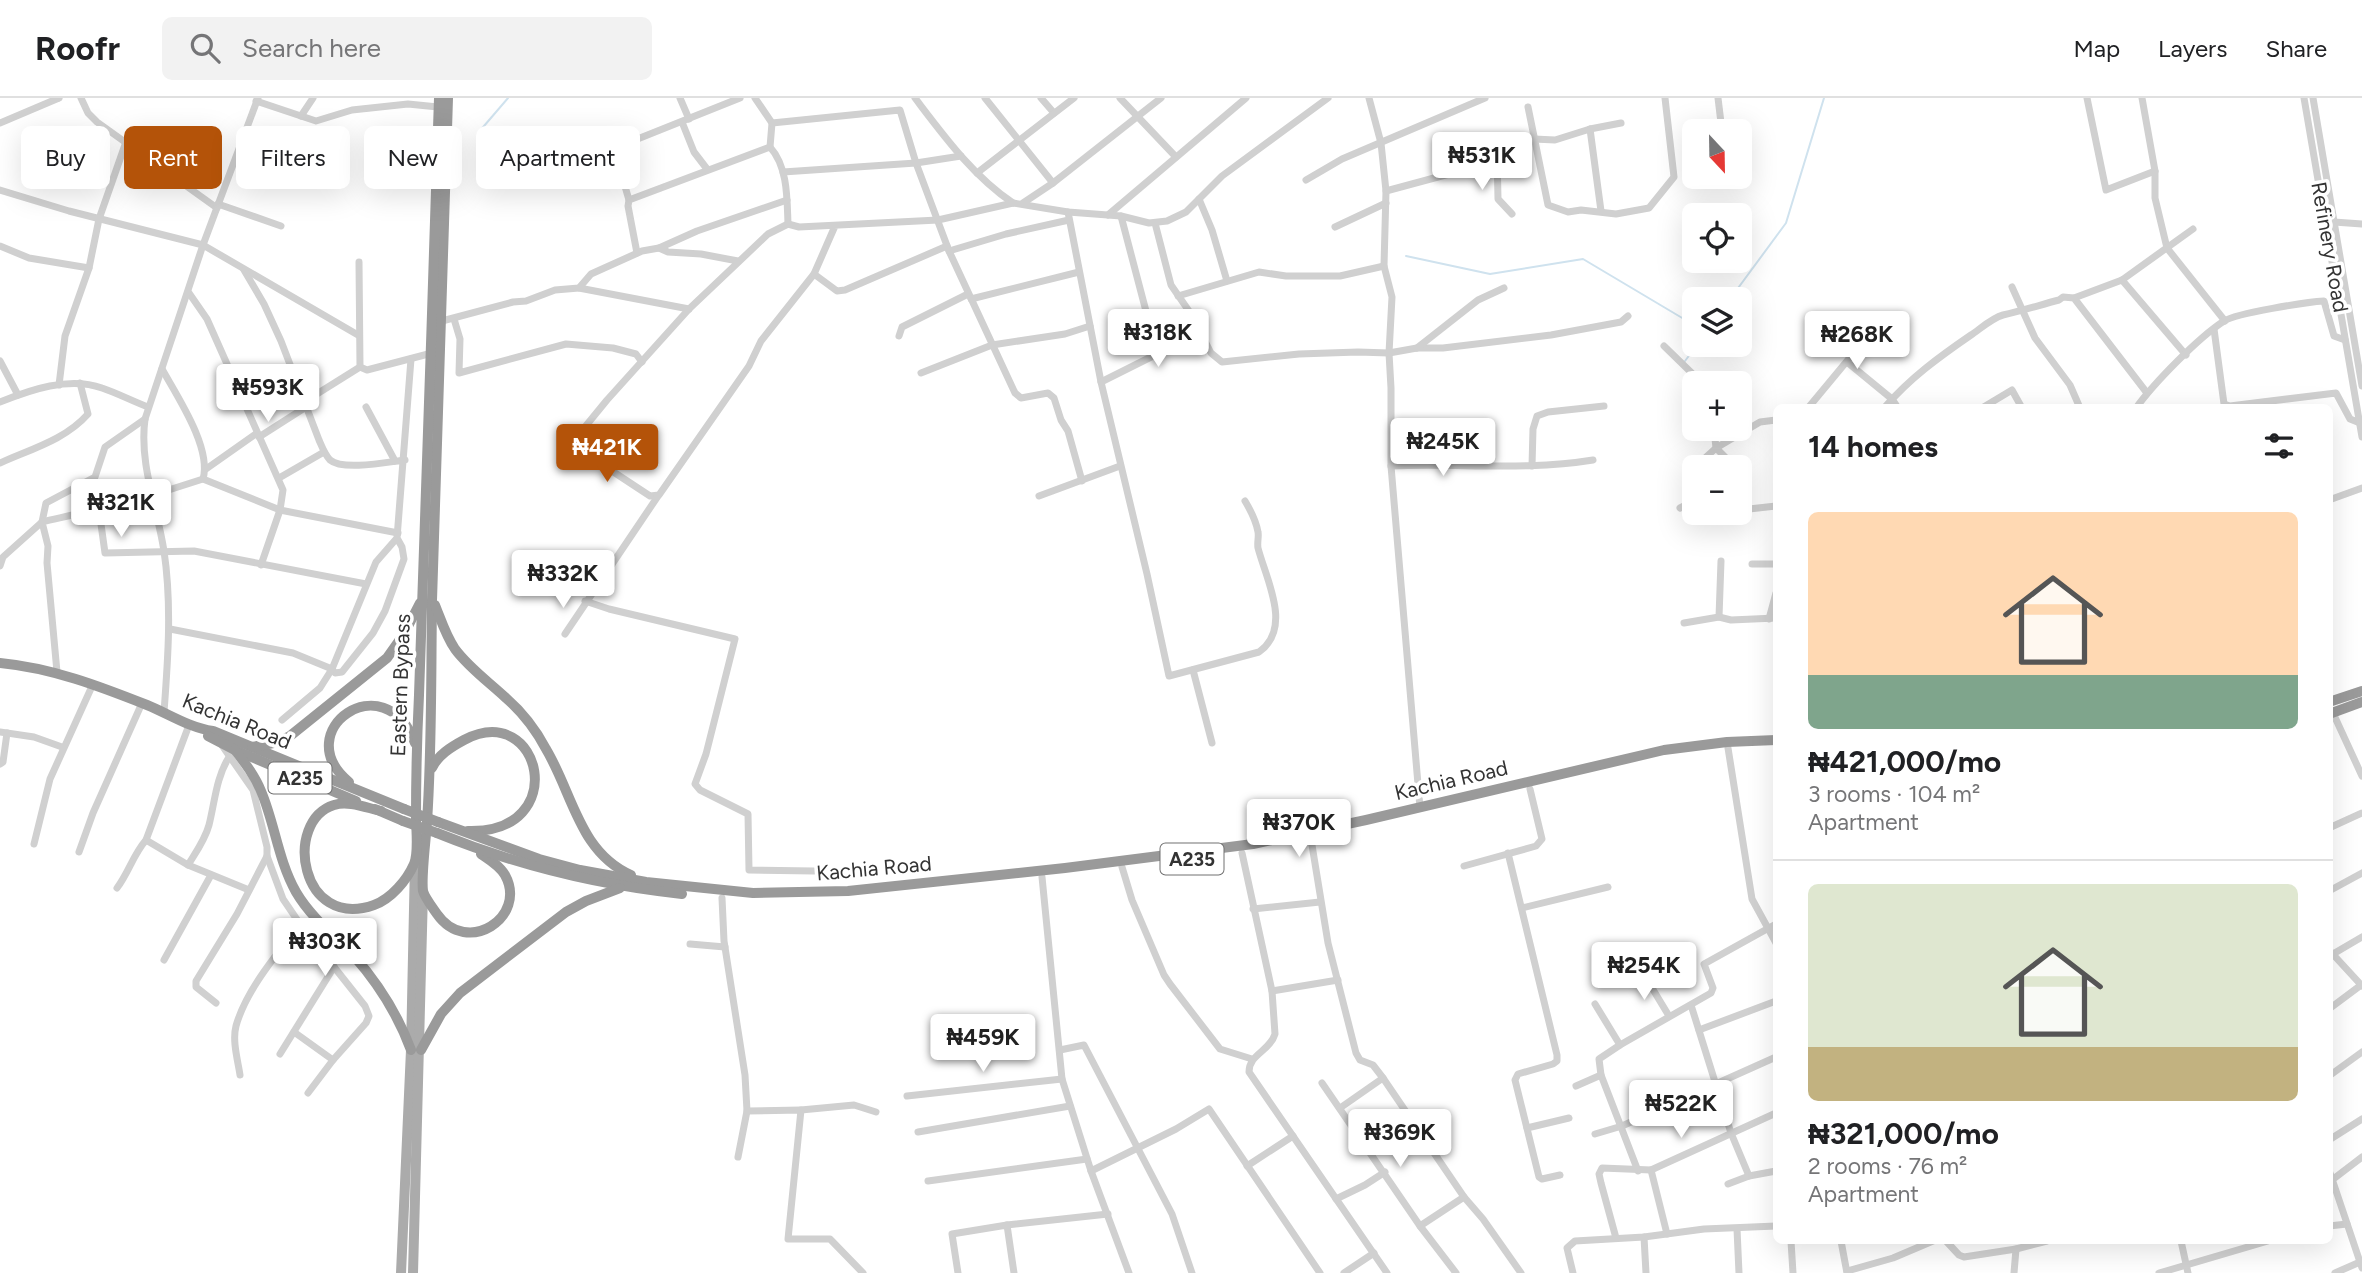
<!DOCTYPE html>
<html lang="en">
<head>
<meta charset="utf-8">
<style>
	body { margin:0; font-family:Figtree,sans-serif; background:#f2f2f2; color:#202124; height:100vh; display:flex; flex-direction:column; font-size:26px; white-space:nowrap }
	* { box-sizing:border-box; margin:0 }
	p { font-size:23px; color:#757577 }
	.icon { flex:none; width:38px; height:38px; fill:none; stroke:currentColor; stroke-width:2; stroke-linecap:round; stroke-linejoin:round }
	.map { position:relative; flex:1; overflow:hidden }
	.panel { position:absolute; left:1773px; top:306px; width:560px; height:840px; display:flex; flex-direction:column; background:#fff; border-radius:10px; box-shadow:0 7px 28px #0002 }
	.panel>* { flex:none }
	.banner { position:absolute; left:21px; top:28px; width:665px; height:63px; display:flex; gap:14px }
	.needle { width:46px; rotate:158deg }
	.tools { position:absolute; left:1682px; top:21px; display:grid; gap:14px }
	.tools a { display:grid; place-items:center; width:70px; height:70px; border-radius:10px; background:#fff; box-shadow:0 7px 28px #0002; font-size:35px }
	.price { position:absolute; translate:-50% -60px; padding:0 16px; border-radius:7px; background:#fff; color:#222; font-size:23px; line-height:46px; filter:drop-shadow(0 2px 4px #0008) }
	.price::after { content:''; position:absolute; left:50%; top:42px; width:21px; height:16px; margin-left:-10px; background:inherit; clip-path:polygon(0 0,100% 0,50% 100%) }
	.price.on { background:#b45309; color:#fff }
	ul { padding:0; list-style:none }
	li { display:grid; align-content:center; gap:14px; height:371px; padding:0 35px }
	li+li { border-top:2px solid #e0e0e0 }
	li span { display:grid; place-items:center; height:217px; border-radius:10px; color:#555 }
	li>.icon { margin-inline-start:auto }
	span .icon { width:126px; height:126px; fill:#fffc; stroke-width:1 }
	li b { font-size:30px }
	h2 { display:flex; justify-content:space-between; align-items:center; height:84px; padding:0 35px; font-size:30px }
	.pill { padding:0 24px; border-radius:10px; background:#fff; box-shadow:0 7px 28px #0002; font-size:24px; line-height:63px }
	.pill.on { background:#b45309; color:#fff }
	header { display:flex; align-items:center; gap:42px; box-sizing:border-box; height:98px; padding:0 35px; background:#fff; border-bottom:2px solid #e0e0e0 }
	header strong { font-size:33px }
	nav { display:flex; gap:38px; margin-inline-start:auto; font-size:24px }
	.search { width:490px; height:63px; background:#f2f2f2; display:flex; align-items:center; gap:18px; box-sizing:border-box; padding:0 24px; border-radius:10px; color:#757577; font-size:26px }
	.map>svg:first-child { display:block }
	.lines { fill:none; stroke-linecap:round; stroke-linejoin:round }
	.stream { stroke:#cfe2ee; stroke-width:2 }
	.minor { stroke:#d0d0d0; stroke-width:7 }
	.major { stroke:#ababab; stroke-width:10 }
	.highway { stroke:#9a9a9a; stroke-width:10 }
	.highway-bridge { stroke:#9a9a9a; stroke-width:10 }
	.labels { text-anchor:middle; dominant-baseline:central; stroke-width:7; stroke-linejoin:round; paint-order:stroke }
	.shield { fill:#fff; stroke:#707070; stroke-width:2 }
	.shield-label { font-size:19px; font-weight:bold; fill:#333 }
	.street-label { font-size:21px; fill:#333; stroke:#fff }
</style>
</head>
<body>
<header>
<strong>Roofr</strong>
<div class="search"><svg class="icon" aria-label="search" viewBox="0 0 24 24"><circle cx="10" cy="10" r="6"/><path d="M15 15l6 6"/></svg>Search here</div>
<nav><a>Map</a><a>Layers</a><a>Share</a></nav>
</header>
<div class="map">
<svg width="2362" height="1175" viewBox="0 0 2362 1175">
	<rect width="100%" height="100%" fill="#fff"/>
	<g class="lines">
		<!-- stream -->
		<g class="stream">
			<path d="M478,35L508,0"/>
			<path d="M1406,158L1490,176L1583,161L1694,227"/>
			<path d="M1730,201L1786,125L1824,0"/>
			<path d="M1685,263L1697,247"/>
		</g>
		<!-- minor -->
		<g class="minor">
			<path d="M81,0L88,15L97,24L217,110"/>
			<path d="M680,0L689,21"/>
			<path d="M755,0L772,25L770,49C788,69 787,101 788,126"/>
			<path d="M915,0C944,38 973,78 1013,105"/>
			<path d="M985,0L1053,85"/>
			<path d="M1041,0L1054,15"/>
			<path d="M1120,0L1176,59"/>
			<path d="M1369,0L1381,45L1386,93L1384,168L1392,199L1389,255L1391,290V368L1420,710"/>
			<path d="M1718,0L1722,33"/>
			<path d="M2087,0L2106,92L2155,73"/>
			<path d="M2142,0L2155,73V100L2167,150L2225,223"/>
			<path d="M2304,0L2362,339"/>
			<path d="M2313,0L2362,288"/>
			<path d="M256,3L316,23L352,12L408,6L438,9"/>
			<path d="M1528,9L1548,107L1568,114L1581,112L1616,116L1649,110L1674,79L1665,0"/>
			<path d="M301,18L313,0"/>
			<path d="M682,24L694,54L707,71"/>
			<path d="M0,25L59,0"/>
			<path d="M772,25L900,12L916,65L949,153L1015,295L1021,300L1048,295L1054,300L1061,322L1068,333L1082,383"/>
			<path d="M1590,31L1601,113"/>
			<path d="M1497,54L1498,101L1512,116"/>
			<path d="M1475,65L1486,81"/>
			<path d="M783,74L916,65L961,58"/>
			<path d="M977,75L1074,0"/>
			<path d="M1306,82L1342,61L1485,0"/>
			<path d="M0,92L69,113L203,147L358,237"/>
			<path d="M1386,93L1449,76L1511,47L1534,41L1555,42L1590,31L1621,25"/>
			<path d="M1199,101L1212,132L1227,183"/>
			<path d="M629,102L624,85L627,70L620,48L740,0"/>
			<path d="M1023,105L1053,85L1161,0"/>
			<path d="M218,106L281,128"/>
			<path d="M1068,114L1101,284L1147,476L1169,578L1259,554C1293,530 1266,481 1258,450C1257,444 1259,439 1258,434C1256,422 1251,413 1245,403"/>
			<path d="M1108,117L1246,0"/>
			<path d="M1121,118L1157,255"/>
			<path d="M2334,124L2362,126"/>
			<path d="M1155,125L1171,187L1191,216L1211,255L1222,264L1299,256L1358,254L1389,255L1417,250H1443L1551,237L1621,224L1628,218"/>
			<path d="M835,128L814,176L761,243L749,268L659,397L650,398L571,346L607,302L689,211L768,136L788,126L799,129L938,122L1013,105L1068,114L1121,118L1149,125L1167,123L1186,114L1222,78L1328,0"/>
			<path d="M1335,129L1386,105"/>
			<path d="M0,148L29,160L89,170"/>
			<path d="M659,150L697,133L787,102"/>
			<path d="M949,153L1006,136L1069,122"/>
			<path d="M637,155L628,108L629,102L770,49"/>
			<path d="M359,164L360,269L367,272L432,255"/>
			<path d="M244,172L264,206L281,243L319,342C322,349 325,357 330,362C343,373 388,364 405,362"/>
			<path d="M814,176L837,193L845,192L947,148"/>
			<path d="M2122,182L2186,257"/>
			<path d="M2012,189L2035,240L2070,287L2080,310"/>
			<path d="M579,190L689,211"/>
			<path d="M189,195L207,221L283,392L280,412L261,467"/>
			<path d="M1178,198L1259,174L1286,178H1340L1384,168"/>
			<path d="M2074,200L2122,182L2193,131"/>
			<path d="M971,201L1079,174"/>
			<path d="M454,221L460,241L459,275L566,246L613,250L636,256L642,264"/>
			<path d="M442,223L513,204L526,203L555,192L579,190L591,176L642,153L659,150L668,154L701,156L738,163"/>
			<path d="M2214,231L2224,306L2230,308L2336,295L2350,321L2360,325"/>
			<path d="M899,238L902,229L968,196"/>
			<path d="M1664,248L1702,285"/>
			<path d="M1417,250L1478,202L1504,190"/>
			<path d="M0,263L18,297"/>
			<path d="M1847,264L1892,301L1898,310"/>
			<path d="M162,271C177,298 212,350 203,381"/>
			<path d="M921,275L992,247L1065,236L1090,228"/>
			<path d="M1101,284L1151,259L1197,229"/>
			<path d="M59,287L65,238L89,170L99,121L126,44"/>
			<path d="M0,304C30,292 69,278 102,290C117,295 132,303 148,309"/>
			<path d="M304,304L360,269"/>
			<path d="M366,309L395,363"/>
			<path d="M1808,310L1857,251L1891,220"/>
			<path d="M1884,310C1910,280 1939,259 1971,237C1980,231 1992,220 2003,217C2021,213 2040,207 2059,202L2063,199L2074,200L2147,295"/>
			<path d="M1982,310L2012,292L2022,310"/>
			<path d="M2136,310C2154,285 2198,240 2224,223C2237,215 2307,204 2324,203L2334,238L2345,242"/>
			<path d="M259,339L306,309"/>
			<path d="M1705,360L1716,350L1714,331"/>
			<path d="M0,365C31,351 65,342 88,316L80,285"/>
			<path d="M1391,368C1458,365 1526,373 1593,362"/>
			<path d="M1532,368L1533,331L1537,318L1548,314L1604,308"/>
			<path d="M1735,369L1716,350L1760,324L1776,322"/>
			<path d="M206,371L257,335"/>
			<path d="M279,380L324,354"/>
			<path d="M153,397L203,381L280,412L398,435"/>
			<path d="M1039,398L1120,368"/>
			<path d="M2329,402L2362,390"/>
			<path d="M1680,410L1694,403"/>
			<path d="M1740,412L1776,408"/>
			<path d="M397,440L376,464L332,571L335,575L342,574L373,535L385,513L404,461L402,449L397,440L411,261"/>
			<path d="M1752,466H1776"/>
			<path d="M0,468L3,459L42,424L46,405L95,379L105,349L145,321"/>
			<path d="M585,503L609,511L735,541L706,656L695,686L700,692L748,716L749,772L814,773"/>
			<path d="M1719,519L1721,463"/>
			<path d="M1769,521L1776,495"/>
			<path d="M1684,525L1719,519L1731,522L1776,520"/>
			<path d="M170,531L293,555L332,571L320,590L282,622"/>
			<path d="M565,536L658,398"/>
			<path d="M1193,572L1212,645"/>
			<path d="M57,574L47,465L48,448L42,424C61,419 79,417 97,409L100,419L105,455L194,453L366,486"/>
			<path d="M164,614C168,561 172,507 164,453C157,408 139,366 145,321L203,147L258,0"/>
			<path d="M2333,615L2362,678"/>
			<path d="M0,634L34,639L62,649"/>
			<path d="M1728,650L1752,801L1776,845"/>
			<path d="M0,666L3,664L7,635"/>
			<path d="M2329,730L2362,715"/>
			<path d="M1311,741L1328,845L1356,955L1360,962L1373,967L1383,980"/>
			<path d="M146,742L188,767L249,792"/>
			<path d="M34,746L50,681L93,586"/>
			<path d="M79,754L93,715L142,605"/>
			<path d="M1242,755L1272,893L1275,936C1270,953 1249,956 1249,974L1387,1175"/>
			<path d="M1508,755L1557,957V963L1553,966L1518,976L1515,982L1539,1079L1542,1081L1560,1077"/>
			<path d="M267,758L283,801L300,826L365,908L369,918L366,925L333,962L308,995"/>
			<path d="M188,767C196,754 205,742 209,727C215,703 216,680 229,659"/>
			<path d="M1464,768L1536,748L1542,741L1530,691"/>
			<path d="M1122,769L1132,802L1164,877L1170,886L1220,951L1252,961"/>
			<path d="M1042,779L1062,981L1091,1073L1129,1175"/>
			<path d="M117,790C129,774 133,757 146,742L189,627"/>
			<path d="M2329,793L2362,775"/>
			<path d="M722,800L724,843L745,977L747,1013L738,1059"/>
			<path d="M1522,810L1608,789"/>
			<path d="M1253,811L1320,804"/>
			<path d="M690,846L725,849"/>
			<path d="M2329,852L2362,888"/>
			<path d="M2333,856L2362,839"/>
			<path d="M164,862L211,777"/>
			<path d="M1643,875L1669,918"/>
			<path d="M1272,893L1338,882"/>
			<path d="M216,905L196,889V883L237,816L267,758V749L253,692L221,646"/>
			<path d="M1595,906L1620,947"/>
			<path d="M1691,907L1731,1035L1749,1078"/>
			<path d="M2329,911L2361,887"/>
			<path d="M1699,932L1776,903"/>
			<path d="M294,934L333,962"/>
			<path d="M1060,952L1084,947L1172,1116L1192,1175"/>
			<path d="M280,956L334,869"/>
			<path d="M240,977C238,963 232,943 236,928C246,892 277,856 300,826"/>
			<path d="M2329,978L2362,954"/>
			<path d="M1322,985L1420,1128L1456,1175"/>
			<path d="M1576,988L1601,977"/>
			<path d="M907,998L1062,981"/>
			<path d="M1340,1010L1383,980L1464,1099L1483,1121L1521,1175"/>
			<path d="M801,1012L854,1007L876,1014"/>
			<path d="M747,1013L801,1012L788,1141H830L863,1175"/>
			<path d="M1527,1030L1569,1020"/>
			<path d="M918,1034L1070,1008"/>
			<path d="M1595,1036L1622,1028L1776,959"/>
			<path d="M2329,1042L2362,1021"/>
			<path d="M1247,1068L1293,1038"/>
			<path d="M1651,1072L1667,1136"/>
			<path d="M2329,1072L2362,1170"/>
			<path d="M1091,1073L1176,1031L1209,1011L1320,1175"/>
			<path d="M1638,1073L1601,977L1599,961L1620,947L1711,895L1713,890L1704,866L1776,826"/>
			<path d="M2332,1082L2362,1059"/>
			<path d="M928,1083L1087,1061"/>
			<path d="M1728,1086L1749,1078L1776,1073"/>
			<path d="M1336,1101L1365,1087L1385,1074"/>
			<path d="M1007,1127L1108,1116"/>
			<path d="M1420,1128L1464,1099"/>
			<path d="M2329,1128L2347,1126"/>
			<path d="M1737,1131L1739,1175"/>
			<path d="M1644,1139L1646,1175"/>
			<path d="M1616,1140L1601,1085L1599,1076L1602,1070L1651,1072L1776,1015"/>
			<path d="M1791,1143L1793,1175"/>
			<path d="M1841,1143L1847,1175"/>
			<path d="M1946,1143L1959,1157L1964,1159L2016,1151L2047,1143"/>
			<path d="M2181,1143L2188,1175"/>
			<path d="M1847,1173L1893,1160L1933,1143"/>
			<path d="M958,1175L952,1136L1007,1127L1014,1175"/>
			<path d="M1344,1175L1374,1155"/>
			<path d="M1573,1175L1567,1150L1575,1143L1644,1139L1704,1131L1776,1128"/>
			<path d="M2014,1175L2016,1151"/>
			<path d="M2159,1175L2268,1143"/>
			<path d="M2335,1175L2360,1164"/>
		</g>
		<!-- major -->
		<g class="major">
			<path d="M401,1175L411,952L415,764"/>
			<path d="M413,1175L423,794"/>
		</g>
		<!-- highway -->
		<g class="highway">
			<path d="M448,0C444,167 436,335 432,502C431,576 432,650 427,724C426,741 421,778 423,793C425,800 433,810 437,816C467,859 528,819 505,777C500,768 490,762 481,756"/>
			<path d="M435,507C441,522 446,538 455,551C469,570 489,584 506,600C522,614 536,632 546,651C573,696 579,754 631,777"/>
			<path d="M0,565C52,570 99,588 147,607C169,616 190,630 213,633L404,711"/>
			<path d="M2329,604L2362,593"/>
			<path d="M2329,616L2362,604"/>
			<path d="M208,638L235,652L356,703"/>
			<path d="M252,649L279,644L290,638L387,560L404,536L420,505"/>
			<path d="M235,652C245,665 255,678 261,693C275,726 278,762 296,794C310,818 333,837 353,857C378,885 398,917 411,952"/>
			<path d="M432,670C438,657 451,649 464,642C542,601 572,736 468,733"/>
			<path d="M349,684C287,633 385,564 415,645"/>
			<path d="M375,711L403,723"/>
			<path d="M381,713C367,710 348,702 334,707C283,723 300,833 374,807C391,801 407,782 414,766C419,754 416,733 416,719C416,679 417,638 419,597C427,398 432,199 439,0"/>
			<path d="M438,724L539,761L580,772L646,784L753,795L848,793L1065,770L1253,746L1366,722L1664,652L1727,644L1776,642"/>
			<path d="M437,735C516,767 597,787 682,796"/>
			<path d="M421,952L441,916L460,895L566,814L586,803L620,790"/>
		</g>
		<!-- highway-bridge -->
		<g class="highway-bridge">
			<path d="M404,711L438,724"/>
			<path d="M403,723L437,735"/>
		</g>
	</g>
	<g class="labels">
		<!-- shield labels -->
		<g class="shield">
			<rect x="268.5" y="664.5" width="63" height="31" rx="5"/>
			<rect x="1160.5" y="745.5" width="63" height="31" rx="5"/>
		</g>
		<g class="shield-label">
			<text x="300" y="680">A235</text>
			<text x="1192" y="761">A235</text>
		</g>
		<!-- street labels -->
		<g class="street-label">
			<text transform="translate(2330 149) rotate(80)">Refinery Road</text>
			<text transform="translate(400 587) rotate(-88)">Eastern Bypass</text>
			<text transform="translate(237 623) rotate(22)">Kachia Road</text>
			<text transform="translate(1451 682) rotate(-13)">Kachia Road</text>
			<text transform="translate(874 770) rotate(-5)">Kachia Road</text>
		</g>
	</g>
</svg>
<div class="tools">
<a><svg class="needle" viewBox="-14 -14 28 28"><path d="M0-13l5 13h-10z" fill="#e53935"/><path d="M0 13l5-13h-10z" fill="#757577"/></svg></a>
<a><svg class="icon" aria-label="locate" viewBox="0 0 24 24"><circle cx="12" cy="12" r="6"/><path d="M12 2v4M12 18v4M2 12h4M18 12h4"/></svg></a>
<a><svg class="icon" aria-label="layers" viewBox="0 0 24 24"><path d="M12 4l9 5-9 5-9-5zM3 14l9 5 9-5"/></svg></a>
<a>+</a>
<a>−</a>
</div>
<b class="price" style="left:1482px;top:94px">₦531K</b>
<b class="price" style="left:1158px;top:271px">₦318K</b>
<b class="price" style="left:1857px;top:273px">₦268K</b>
<b class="price" style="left:268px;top:326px">₦593K</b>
<b class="price" style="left:1443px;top:380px">₦245K</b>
<b class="price on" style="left:607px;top:386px">₦421K</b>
<b class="price" style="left:121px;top:441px">₦321K</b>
<b class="price" style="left:563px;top:512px">₦332K</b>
<b class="price" style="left:1299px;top:761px">₦370K</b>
<b class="price" style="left:325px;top:880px">₦303K</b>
<b class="price" style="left:1644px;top:904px">₦254K</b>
<b class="price" style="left:983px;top:976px">₦459K</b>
<b class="price" style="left:1681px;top:1042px">₦522K</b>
<b class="price" style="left:1400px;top:1071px">₦369K</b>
<div class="banner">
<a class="pill">Buy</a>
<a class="pill on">Rent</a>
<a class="pill">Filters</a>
<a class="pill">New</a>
<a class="pill">Apartment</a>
</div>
<section class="panel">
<h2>14 homes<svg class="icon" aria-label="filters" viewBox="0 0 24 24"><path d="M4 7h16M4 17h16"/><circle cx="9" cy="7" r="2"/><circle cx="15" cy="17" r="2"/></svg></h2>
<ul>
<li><span style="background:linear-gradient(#ffd9b3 75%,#7fa58c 0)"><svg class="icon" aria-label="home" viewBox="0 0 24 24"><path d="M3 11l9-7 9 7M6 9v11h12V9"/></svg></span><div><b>₦421,000/mo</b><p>3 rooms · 104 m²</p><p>Apartment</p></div></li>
<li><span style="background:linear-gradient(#dfe7d0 75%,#c2b280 0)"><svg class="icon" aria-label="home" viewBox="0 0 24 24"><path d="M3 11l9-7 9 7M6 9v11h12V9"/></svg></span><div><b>₦321,000/mo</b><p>2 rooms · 76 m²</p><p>Apartment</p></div></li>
</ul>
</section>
</div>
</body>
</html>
